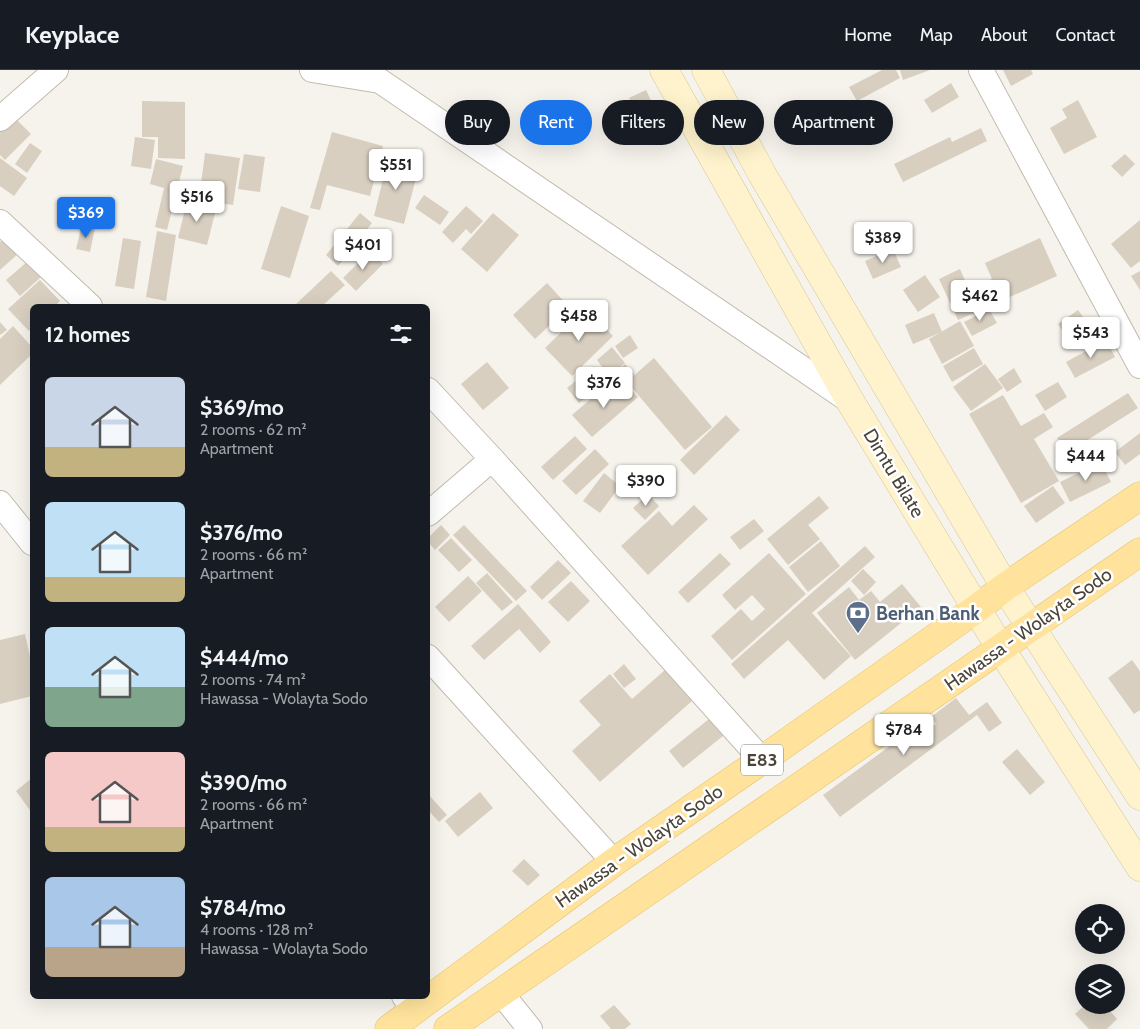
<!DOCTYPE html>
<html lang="en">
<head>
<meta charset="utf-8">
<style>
	body { margin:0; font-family:Cabin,sans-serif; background:#242831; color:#f1f3f6; height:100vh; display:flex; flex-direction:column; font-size:19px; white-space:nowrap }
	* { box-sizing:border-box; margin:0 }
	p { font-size:16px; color:#9ea1a6 }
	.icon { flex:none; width:28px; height:28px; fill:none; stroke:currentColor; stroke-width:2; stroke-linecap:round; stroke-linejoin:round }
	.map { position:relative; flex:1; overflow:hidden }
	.panel { position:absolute; left:30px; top:234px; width:400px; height:695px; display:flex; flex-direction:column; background:#171b24; border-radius:8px; box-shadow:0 5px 20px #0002 }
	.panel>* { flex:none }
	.guide { position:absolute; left:445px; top:30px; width:475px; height:45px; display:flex; gap:10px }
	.buttons { position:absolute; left:1075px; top:834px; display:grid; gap:10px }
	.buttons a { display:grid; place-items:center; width:50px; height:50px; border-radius:50%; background:#171b24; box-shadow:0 5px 20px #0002; font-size:25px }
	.price { position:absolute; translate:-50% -42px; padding:0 11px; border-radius:5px; background:#fff; color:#222; font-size:16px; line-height:32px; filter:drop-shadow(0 1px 2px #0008) }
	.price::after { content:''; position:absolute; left:50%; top:30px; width:15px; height:11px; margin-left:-8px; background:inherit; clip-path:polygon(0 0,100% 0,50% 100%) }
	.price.on { background:#1a73e8; color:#fff }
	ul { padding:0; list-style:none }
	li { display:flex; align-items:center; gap:15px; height:125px; padding:0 15px }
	li span { display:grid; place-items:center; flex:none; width:140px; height:100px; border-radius:8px; color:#555 }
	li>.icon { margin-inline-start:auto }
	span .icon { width:60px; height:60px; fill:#fffc; stroke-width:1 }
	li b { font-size:21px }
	h2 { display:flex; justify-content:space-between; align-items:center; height:60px; padding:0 15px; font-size:21px }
	.chip { padding:0 18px; border-radius:22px; background:#171b24; box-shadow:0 5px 20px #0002; font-size:18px; line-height:45px }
	.chip.on { background:#1a73e8; color:#fff }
	header { display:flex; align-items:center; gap:30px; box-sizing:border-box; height:70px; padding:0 25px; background:#171b24; border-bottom:1px solid #363941 }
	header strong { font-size:24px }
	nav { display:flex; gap:28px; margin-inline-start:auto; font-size:18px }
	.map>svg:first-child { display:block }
	.building { fill:#d8cfc1 }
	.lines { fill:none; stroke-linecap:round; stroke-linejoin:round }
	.minor-casing { stroke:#c2bbae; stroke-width:26 }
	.secondary-casing { stroke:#d6c79b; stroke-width:29 }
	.primary-casing { stroke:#e6c16a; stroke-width:29 }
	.minor { stroke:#fff; stroke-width:24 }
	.secondary { stroke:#fff3cd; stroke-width:28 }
	.primary { stroke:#ffe39c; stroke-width:28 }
	.labels { text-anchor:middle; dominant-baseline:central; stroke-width:5; stroke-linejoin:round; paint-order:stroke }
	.shield { fill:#fff; stroke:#817c74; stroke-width:1 }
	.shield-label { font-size:18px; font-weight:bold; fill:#4b4439 }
	.street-label { font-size:19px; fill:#4b4439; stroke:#fff }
	.service-label { font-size:19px; font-weight:bold; fill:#4e5e75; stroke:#fff; text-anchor:start }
</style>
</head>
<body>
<header>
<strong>Keyplace</strong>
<nav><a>Home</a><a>Map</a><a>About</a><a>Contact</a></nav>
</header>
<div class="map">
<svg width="1140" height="959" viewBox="0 0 1140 959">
	<rect width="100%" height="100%" fill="#f6f3ec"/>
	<!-- building -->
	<g class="building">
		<path d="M882,0H896L900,8L857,31L849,17Z"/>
		<path d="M900,0H930L903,10Z"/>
		<path d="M1003,0H1031L1033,4L1011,16Z"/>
		<path d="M951,13L959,27L932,43L924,30Z"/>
		<path d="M646,20L655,39L638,47L629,28Z"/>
		<path d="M1078,30L1097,67L1064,84L1050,58L1067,48L1062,39Z"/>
		<path d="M142,31L185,32V89L158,88V67H142Z"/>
		<path d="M10,43L31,64L5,90L0,85V53Z"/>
		<path d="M981,58L987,71L903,112L894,94L950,67L952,72Z"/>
		<path d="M332,62L383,76L370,126L327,115L320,140L310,138Z"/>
		<path d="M135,67L155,70L151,99L131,96Z"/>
		<path d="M30,73L42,81L27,103L15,94Z"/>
		<path d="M205,83L240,88L233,135L210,132L212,123L200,121Z"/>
		<path d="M244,84L265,87L260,122L238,119Z"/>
		<path d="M1125,84L1135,94L1122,107L1111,96Z"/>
		<path d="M0,88L27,108L14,126L0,116Z"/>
		<path d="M156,89L183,96L167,160L155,157L164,118L150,114Z"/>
		<path d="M388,89L419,97L404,154L374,146Z"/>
		<path d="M424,125L449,142L440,155L415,138Z"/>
		<path d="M187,131L216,139L207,175L178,168Z"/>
		<path d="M281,136L309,146L290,208L261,199Z"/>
		<path d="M466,136L483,151L471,164L466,159L453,173L442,162Z"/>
		<path d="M360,143L372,153L338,196L326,185Z"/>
		<path d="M493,143L519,165L487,202L461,179Z"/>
		<path d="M1140,150V191L1131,198L1111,174Z"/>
		<path d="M82,155L95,158L90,182L76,179Z"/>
		<path d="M157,161L176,165L166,231L146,227Z"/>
		<path d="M6,167L20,182L0,200V172Z"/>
		<path d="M123,168L141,171L134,219L115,216Z"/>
		<path d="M1040,168L1057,206L958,250L939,209L960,199L969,220L992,209L985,193Z"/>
		<path d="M893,179L901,197L873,209L865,191Z"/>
		<path d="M370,181L383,194L356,221L343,208Z"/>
		<path d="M28,191L41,207L20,226L6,210Z"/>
		<path d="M331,201L345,215L322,236H294Z"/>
		<path d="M1140,201V220L1131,206Z"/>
		<path d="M925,205L940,227L918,242L903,220Z"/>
		<path d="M40,210L60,231L55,236H32V257L29,261L8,239Z"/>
		<path d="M547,213L569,237L535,269L513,245Z"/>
		<path d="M586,238L613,266L572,306L545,278Z"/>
		<path d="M989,239L997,253L972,266L964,252Z"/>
		<path d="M1078,240L1086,251L1065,265L1058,254Z"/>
		<path d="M934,243L942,262L913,274L905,255Z"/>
		<path d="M960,251L974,276L942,294L929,269Z"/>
		<path d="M0,252L7,260L0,265Z"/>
		<path d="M13,256L32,277V284L0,315V269Z"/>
		<path d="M630,265L638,278L623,288L615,276Z"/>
		<path d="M1106,270L1115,287L1075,308L1066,292Z"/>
		<path d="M612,277L625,293L609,306L597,290Z"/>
		<path d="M974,278L983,294L952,312L943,296Z"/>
		<path d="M654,288L712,357L685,380L627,312L620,319L610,309L625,294L634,304L631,308Z"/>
		<path d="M487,292L509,318L483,340L461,314Z"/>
		<path d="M985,294L1003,318L971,341L953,317Z"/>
		<path d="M594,296L606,311L579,333L567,318Z"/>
		<path d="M1014,298L1022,312L1007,322L998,309Z"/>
		<path d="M1058,312L1067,327L1045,341L1035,325Z"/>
		<path d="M607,315L616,324L627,315L638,327L592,367L572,345Z"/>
		<path d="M1128,323L1138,338L1067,383L1057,368Z"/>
		<path d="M1003,325L1021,356L1044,343L1053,357L1034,369L1059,411L1021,433L969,344Z"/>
		<path d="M726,345L740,360L694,405L680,390Z"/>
		<path d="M1140,363V384L1125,395L1115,382Z"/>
		<path d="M575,366L587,379L553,410L541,397Z"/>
		<path d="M595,379L609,394L576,425L562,411Z"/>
		<path d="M1101,392L1111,412L1070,432L1060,412Z"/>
		<path d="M604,403L620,416L600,443L583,431Z"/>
		<path d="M1053,416L1065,433L1036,453L1024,436Z"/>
		<path d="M648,424L659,436L645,450L633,438Z"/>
		<path d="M819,426L829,438L808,455L820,469L788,495L767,469Z"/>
		<path d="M694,435L708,449L648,505L621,476L659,441L672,456Z"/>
		<path d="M754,449L764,461L740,480L730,467Z"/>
		<path d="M441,455L450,465L435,480L428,472V468Z"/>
		<path d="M464,455L527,521L516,531L453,465Z"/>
		<path d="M451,468L472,490L459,502L438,480Z"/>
		<path d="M821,471L840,496L808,522L789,497Z"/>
		<path d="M865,476L875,487L812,543L851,586L824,610L788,570L744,609L731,594Z"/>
		<path d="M720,483L731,494L688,533L678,522Z"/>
		<path d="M769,483L806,524L732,590L711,566L741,539L752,551L765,539L752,525L735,540L722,525Z"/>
		<path d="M558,490L571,503L542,530L530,517Z"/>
		<path d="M863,499L876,512L864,525L851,511Z"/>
		<path d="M487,503L513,532L502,541L476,513Z"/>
		<path d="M468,506L482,521L449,552L435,537Z"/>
		<path d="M571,511L590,531L568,552L548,532Z"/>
		<path d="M902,514L921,537L855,590L817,543L849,517L859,530L871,521L880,532Z"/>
		<path d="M518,534L551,572L540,583L519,559L484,590L471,576Z"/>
		<path d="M25,564L32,596V626L0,634V570Z"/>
		<path d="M1132,590L1140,601V640L1134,644L1108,608Z"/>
		<path d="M624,594L636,609L624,618L613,604Z"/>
		<path d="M665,600L692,631L600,712L572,681L601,655L579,631L610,604L632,629Z"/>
		<path d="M956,628L969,645L987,632L1002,653L989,662L977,645L840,747L823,725L894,673L900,681L936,654L931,647Z"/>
		<path d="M714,645L728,662L683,698L669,681Z"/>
		<path d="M1017,679L1045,712L1030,725L1002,692Z"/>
		<path d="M32,708V743L16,721Z"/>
		<path d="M480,722L493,738L458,767L445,751Z"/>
		<path d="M428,724L447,745L439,752L428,740Z"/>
		<path d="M524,789L540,805L528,816L512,801Z"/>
		<path d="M614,935L631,954L625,959H611L600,946Z"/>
		<path d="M1085,935H1105L1117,949L1107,959H1089L1075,944Z"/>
	</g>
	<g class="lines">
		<defs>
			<g id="minor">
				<path d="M312,0L380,11L850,331"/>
				<path d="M981,0L1140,296"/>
				<path d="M0,49L56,0"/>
				<path d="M0,152L90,236"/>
				<path d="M428,320L492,389L762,690"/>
				<path d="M0,433L32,473"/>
				<path d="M428,444L492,389"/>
				<path d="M428,587L614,792"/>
				<path d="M501,923L530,959"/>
				<path d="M404,926L414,941"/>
			</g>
			<g id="secondary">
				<path d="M664,0L850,331L1001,579L1140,797"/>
				<path d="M706,0L762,104L1005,517L1140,726"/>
			</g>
			<g id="primary">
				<path d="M389,959L614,792L762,690L976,539L1005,517L1140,426"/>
				<path d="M448,959L1140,482"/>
			</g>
		</defs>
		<!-- minor casing -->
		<use href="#minor" class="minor-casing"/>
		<!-- secondary casing -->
		<use href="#secondary" class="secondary-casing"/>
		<!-- primary casing -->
		<use href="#primary" class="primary-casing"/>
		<!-- minor -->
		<use href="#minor" class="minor"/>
		<!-- secondary -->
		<use href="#secondary" class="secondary"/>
		<!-- primary -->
		<use href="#primary" class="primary"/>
	</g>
	<!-- icons -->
	<defs>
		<symbol id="bank-pin" viewBox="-11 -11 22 30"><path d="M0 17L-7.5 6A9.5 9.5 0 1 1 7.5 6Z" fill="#5c6f8a" stroke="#fff"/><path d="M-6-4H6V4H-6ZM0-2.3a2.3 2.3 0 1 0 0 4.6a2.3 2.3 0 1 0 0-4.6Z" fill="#fff"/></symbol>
	</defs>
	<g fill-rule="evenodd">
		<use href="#bank-pin" x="844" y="529" width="28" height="38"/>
	</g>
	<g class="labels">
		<!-- shield labels -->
		<rect class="shield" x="741" y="674.5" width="42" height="31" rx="4"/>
		<g class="shield-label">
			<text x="762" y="690">E83</text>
		</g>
		<!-- street labels -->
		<g class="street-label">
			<text transform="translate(894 403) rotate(59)">Dimtu Bilate</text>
			<text transform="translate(1028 559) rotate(-35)">Hawassa - Wolayta Sodo</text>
			<text transform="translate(639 776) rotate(-35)">Hawassa - Wolayta Sodo</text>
		</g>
		<!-- service labels -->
		<g class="service-label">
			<text x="876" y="543">Berhan Bank</text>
		</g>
	</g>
</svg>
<div class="buttons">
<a><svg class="icon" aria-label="locate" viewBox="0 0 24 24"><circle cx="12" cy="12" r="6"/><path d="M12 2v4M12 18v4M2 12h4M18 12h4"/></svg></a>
<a><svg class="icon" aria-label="layers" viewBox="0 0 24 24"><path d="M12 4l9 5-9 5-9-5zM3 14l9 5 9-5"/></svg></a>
</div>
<b class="price" style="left:396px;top:121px">$551</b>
<b class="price" style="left:197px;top:153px">$516</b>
<b class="price on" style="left:86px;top:169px">$369</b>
<b class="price" style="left:883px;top:194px">$389</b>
<b class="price" style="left:363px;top:201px">$401</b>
<b class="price" style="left:980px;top:252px">$462</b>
<b class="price" style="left:579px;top:272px">$458</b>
<b class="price" style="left:1091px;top:289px">$543</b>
<b class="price" style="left:604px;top:339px">$376</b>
<b class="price" style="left:1086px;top:412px">$444</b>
<b class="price" style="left:646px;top:437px">$390</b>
<b class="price" style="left:904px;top:686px">$784</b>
<div class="guide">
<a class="chip">Buy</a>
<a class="chip on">Rent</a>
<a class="chip">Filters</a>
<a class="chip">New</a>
<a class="chip">Apartment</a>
</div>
<section class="panel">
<h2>12 homes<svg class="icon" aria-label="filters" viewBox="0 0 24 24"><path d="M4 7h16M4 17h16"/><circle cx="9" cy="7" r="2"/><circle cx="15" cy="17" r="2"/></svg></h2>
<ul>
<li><span style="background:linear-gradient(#c9d6e8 70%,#c2b280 0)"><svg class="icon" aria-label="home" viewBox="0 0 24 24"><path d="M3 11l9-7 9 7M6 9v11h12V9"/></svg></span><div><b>$369/mo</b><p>2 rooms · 62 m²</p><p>Apartment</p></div></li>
<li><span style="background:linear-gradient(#bfe0f5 75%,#c2b280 0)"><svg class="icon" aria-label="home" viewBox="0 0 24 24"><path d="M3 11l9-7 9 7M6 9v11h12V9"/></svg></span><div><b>$376/mo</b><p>2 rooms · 66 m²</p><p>Apartment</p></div></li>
<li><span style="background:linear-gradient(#bfe0f5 60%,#7fa58c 0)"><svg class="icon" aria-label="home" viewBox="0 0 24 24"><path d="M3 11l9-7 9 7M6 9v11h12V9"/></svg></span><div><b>$444/mo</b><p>2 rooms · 74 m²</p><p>Hawassa - Wolayta Sodo</p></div></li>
<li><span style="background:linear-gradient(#f6c9c9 75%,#c2b280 0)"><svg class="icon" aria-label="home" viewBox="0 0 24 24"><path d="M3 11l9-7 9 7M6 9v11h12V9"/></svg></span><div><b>$390/mo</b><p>2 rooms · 66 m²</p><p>Apartment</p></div></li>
<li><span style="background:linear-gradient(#a9c7e8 70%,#b9a48a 0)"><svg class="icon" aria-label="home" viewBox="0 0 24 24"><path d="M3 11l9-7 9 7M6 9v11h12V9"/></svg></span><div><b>$784/mo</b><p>4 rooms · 128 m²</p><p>Hawassa - Wolayta Sodo</p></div></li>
</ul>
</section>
</div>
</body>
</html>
